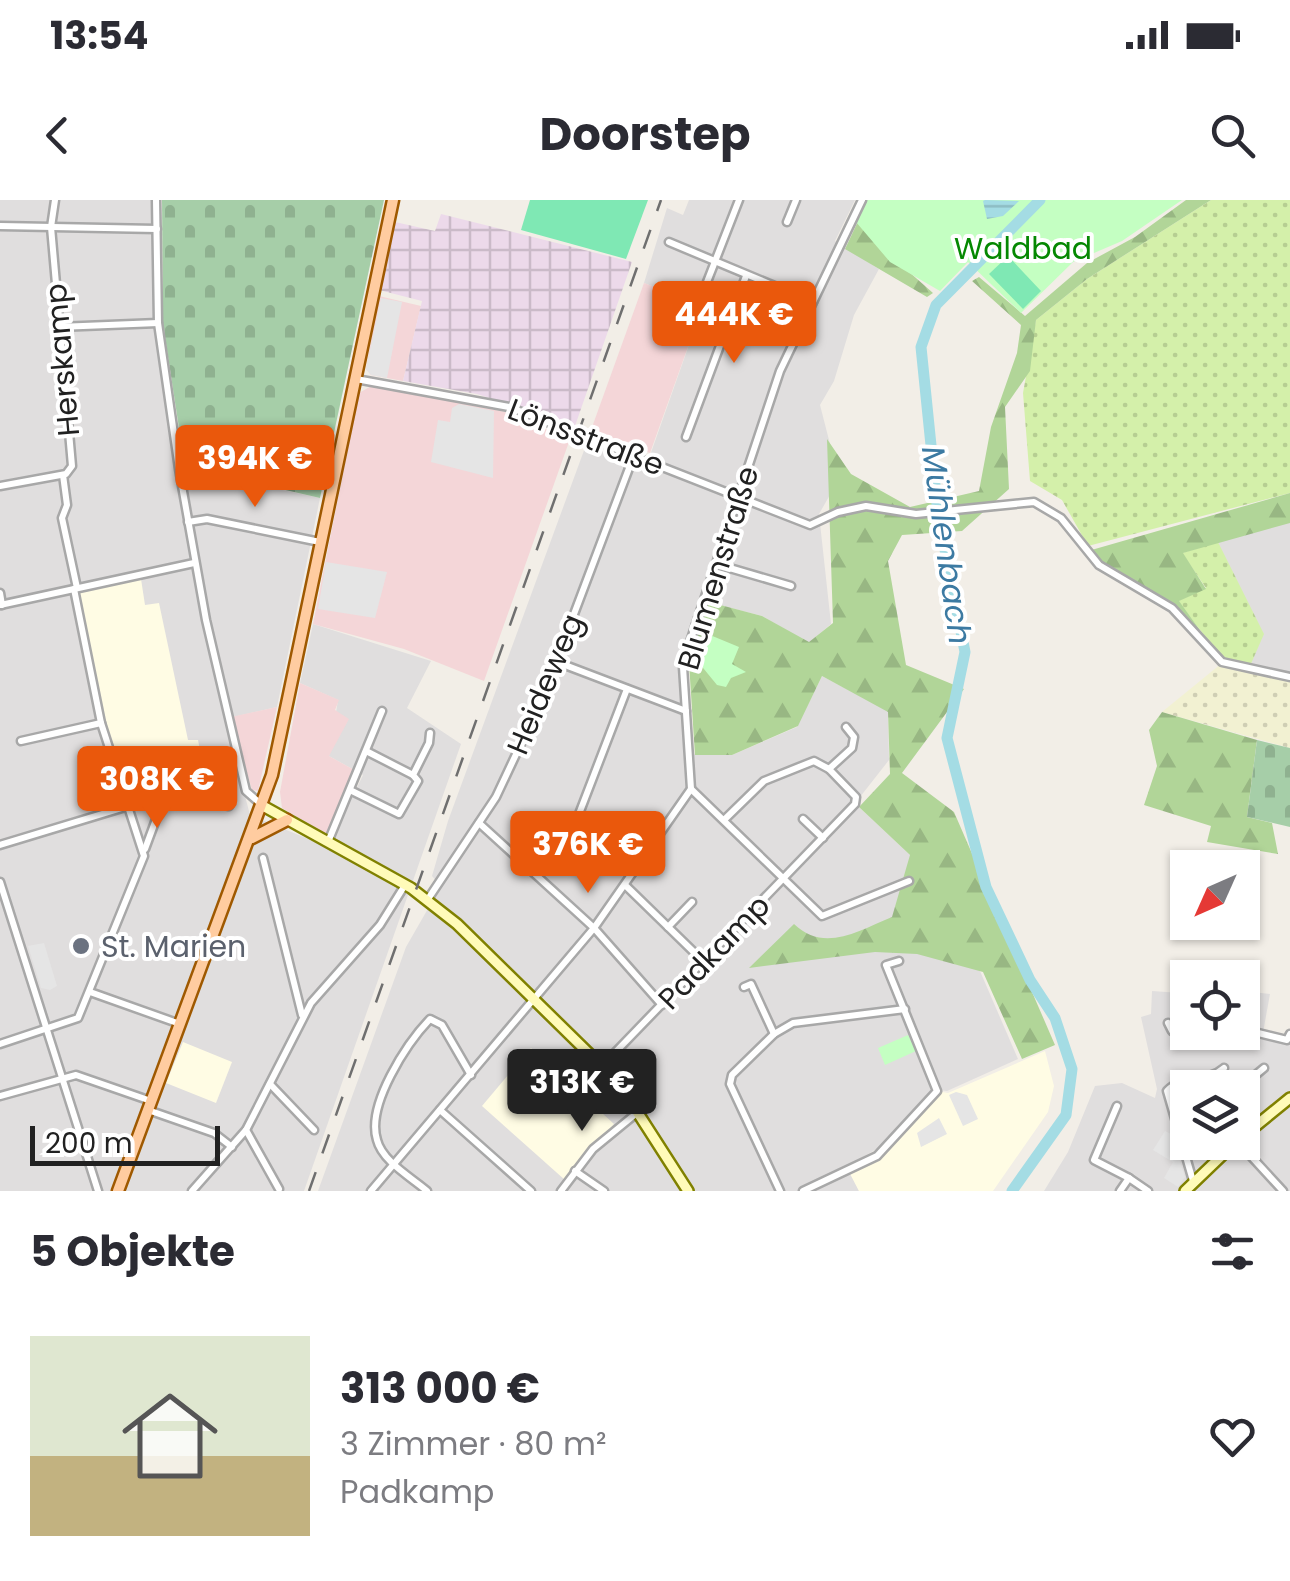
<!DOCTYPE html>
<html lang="de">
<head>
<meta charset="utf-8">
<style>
	body { margin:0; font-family:Poppins,sans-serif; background:#f2f2f3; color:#2b2b33; height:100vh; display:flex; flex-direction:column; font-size:38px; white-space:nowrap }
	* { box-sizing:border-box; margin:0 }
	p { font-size:32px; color:#7c7c81 }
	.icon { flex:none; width:55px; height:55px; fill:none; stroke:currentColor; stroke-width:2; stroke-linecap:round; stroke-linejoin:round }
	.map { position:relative; height:991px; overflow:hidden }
	.sheet { display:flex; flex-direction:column; background:#fff; flex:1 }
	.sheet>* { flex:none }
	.needle { width:65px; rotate:225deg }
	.buttons { position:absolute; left:1170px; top:650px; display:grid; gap:20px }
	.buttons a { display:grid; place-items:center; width:90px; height:90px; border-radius:0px; background:#fff; box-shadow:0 2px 8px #0004; font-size:50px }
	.scale { position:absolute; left:30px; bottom:25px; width:190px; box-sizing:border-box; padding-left:10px; border:5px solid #212121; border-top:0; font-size:28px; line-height:35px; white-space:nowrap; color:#212121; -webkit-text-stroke:8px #fff; paint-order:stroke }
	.price { position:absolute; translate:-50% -85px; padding:0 22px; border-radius:10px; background:#ea580c; color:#fff; font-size:32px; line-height:65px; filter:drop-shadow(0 2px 5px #0008) }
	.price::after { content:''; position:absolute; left:50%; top:60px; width:30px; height:22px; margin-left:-15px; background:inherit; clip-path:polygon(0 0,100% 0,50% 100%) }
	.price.on { background:#222; color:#fff }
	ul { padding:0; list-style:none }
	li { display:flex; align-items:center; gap:30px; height:250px; padding:0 30px }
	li+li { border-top:2px solid #e1e1e2 }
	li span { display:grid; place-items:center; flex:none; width:280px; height:200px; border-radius:0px; color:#555 }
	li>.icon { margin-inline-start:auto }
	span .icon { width:120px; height:120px; fill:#fffc; stroke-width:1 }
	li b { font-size:42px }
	h2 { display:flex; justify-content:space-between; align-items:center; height:120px; padding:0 30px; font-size:42px }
	.status { display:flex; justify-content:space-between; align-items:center; height:70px; padding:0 50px; background:#fff; direction:ltr }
	.status svg { height:28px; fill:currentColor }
	header { display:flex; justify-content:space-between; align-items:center; height:130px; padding:0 30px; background:#fff; font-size:45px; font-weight:700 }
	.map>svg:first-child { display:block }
	.residential { fill:#e0dede; fill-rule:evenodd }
	.commercial { fill:#f4d6d8 }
	.industrial { fill:url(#industrial-grid) }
	.education { fill:#fffce4 }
	.farmland { fill:url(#farmland-dots) }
	.grass { fill:url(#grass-dots) }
	.forest { fill:url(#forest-firs) }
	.cemetery { fill:url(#cemetery-stones) }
	.park { fill:#c4ffc2 }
	.pitch { fill:#7fe8b4 }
	.parking { fill:#e5e5e5 }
	.water { fill:url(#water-rules) }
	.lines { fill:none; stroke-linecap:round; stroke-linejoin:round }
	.river { stroke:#a4dce4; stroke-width:11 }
	.street-casing { stroke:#a8a8a8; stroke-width:11 }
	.secondary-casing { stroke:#808100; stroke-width:14 }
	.primary-casing { stroke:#9f5900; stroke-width:15 }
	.street { stroke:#fff; stroke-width:6 }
	.secondary { stroke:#fffbb9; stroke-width:9 }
	.primary { stroke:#ffcca0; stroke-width:10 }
	.rail { stroke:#6f6f6f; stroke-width:2.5; stroke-dasharray:20 20; stroke-linecap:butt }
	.worship-dot { fill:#6b7280; stroke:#fff; stroke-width:4 }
	.labels { text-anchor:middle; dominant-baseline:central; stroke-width:8; stroke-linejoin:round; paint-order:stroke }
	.park-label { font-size:30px; fill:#058802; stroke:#fff }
	.street-label { font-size:30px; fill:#212121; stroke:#fff }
	.worship-label { font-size:30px; fill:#5b616d; stroke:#fff; text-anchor:start }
	.water-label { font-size:32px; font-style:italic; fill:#3c7aa2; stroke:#fff }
</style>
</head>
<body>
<div class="status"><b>13:54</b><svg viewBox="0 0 49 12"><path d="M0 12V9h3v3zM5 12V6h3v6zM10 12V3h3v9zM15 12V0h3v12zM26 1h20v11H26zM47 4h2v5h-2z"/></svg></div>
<header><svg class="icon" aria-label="back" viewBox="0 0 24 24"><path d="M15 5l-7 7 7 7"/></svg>Doorstep<svg class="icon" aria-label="search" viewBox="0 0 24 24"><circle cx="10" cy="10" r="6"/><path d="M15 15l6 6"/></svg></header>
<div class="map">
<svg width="1290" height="991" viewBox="0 0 1290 991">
	<defs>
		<pattern id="industrial-grid" width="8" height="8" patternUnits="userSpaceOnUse" patternTransform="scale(2.5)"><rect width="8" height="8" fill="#ecd9ea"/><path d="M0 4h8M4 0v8" fill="none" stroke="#cabac8"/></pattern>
		<pattern id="farmland-dots" width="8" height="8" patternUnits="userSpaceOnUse" patternTransform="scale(2.5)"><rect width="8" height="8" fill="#f2f1d2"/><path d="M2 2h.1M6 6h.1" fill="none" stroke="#cfceb4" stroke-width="1.8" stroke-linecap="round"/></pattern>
		<pattern id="grass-dots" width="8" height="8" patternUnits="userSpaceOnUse" patternTransform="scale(2.5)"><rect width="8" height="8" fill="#d4f0aa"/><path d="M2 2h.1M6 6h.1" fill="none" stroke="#b6ce92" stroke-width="1.8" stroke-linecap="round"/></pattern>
		<pattern id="forest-firs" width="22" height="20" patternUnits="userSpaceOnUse" patternTransform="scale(2.5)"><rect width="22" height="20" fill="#b1d598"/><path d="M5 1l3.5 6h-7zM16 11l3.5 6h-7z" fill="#98b783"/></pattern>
		<pattern id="cemetery-stones" width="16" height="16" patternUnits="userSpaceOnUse" patternTransform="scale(2.5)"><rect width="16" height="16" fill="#a6cea8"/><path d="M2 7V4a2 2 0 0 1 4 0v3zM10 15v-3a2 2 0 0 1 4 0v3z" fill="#8fb190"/></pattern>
		<pattern id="water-rules" width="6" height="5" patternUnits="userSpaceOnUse" patternTransform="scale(2.5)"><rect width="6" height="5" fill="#a4dce4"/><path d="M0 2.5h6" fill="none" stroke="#8dbcc3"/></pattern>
	</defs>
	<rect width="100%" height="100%" fill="#f2eee7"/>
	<!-- residential -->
	<g class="residential">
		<path d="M0,0H151L154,123L174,267L320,298L277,507L225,519L250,615L328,647L363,575L329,556L338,500L300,483L313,424L431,461L407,508L461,544L304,991H0Z"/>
		<path d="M689,0H855L835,41L879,69L854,115L834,181L820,205L839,279L819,314L831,424L809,443L762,416L700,400L678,463L685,554L732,555L797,527L822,476L888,511L889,560L860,597L859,607L910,655L991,752L980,771L1018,859L947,891L932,889L889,942L847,966L859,991H318L406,747L441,686L432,676L448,621L586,245L647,264L703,105L644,83L667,8L683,15Z"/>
		<path d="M1290,322V474L1250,466L1218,342Z"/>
		<path d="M1187,789L1188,832H1242L1243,791L1270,794L1262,838L1290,841V991H1044L1068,952L1095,886L1122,883L1155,898L1157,889L1141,817L1151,814L1152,791L1180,793ZM1188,888H1242V942H1188Z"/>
	</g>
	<!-- commercial -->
	<g class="commercial">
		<path d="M644,83L703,105L650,253L591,230Z"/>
		<path d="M379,96L421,106L403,181L371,175L366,169Z"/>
		<path d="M373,185L505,212L570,239L484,481L404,449L313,424L359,193Z"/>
		<path d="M300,483L339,500L335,510L349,519L329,556L356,571L326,636L282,608L280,592Z"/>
		<path d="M277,507L258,591L252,590L231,517Z"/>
	</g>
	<!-- industrial -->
	<path class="industrial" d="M441,14L632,62L575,226L477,194L403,181L422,101L379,90L395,22L435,31Z"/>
	<!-- education -->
	<g class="education">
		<path d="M141,379L145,405L159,403L188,540H198L200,550L120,567L103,516L79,393Z"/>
		<path d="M183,842L232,862L216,903L166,883Z"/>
		<path d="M531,848L614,924L565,980L482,906Z"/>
		<path d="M1045,851L1054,886L1048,912L993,991H859L848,970L877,956L937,891L948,893Z"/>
	</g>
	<!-- farmland -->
	<path class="farmland" d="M1222,463L1290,479V548L1162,512Z"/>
	<!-- grass -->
	<g class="grass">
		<path d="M1211,0H1290V293L1088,346L1062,300L1030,281L1023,193L1036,120L1087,79Z"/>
		<path d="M1218,342L1264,434L1250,466L1223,460L1178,401L1206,388L1182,353Z"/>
	</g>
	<!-- forest -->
	<g class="forest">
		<path d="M868,0L891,56L933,93L927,97L845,49Z"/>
		<path d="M1186,0H1211L1087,79L1036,120L1030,171L1005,207L1009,289L962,331L902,335L888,361L906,465L964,489L902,573L954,612L1055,845L1022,859L983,772L917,754L875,752L749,768L794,724C824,753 858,731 892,717L910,655L859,607L890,574L888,512L822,476L798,526L732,555H695L689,463L709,402L762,416L809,442L833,423L827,239L851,274L910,307L979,291L991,227L1017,153L1021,125L972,81L979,77L1025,116L1087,63L1135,37Z"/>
		<path d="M1290,293V323L1183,353L1206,389L1179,401L1215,451L1173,407L1100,364L1088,351Z"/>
		<path d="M1162,512L1257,540L1247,617L1272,623L1278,654L1207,642L1211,626L1144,605L1157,566L1149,530Z"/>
	</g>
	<!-- cemetery -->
	<g class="cemetery">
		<path d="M162,0H384L320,298L185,267L163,124Z"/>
		<path d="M1257,540L1290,548V627L1247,617Z"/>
	</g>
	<!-- park -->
	<g class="park">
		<path d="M867,0H1182L1122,41L1073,62L1021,113L968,62L940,91L890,62L856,22Z"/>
		<path d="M710,435L739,447L732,464L746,472L731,478L726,487L717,485L699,463Z"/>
		<path d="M908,835L916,851L885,865L878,848Z"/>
	</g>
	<!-- pitch -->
	<g class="pitch">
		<path d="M530,0H648L626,59L521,30Z"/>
		<path d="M1008,56L1041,91L1023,109L989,74Z"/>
		<path d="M669,94L696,104L691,118L664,108Z"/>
	</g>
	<!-- parking -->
	<g class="parking">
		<path d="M381,98L402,102L387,178L371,175L366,169Z"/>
		<path d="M459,204L494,211L493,278L431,262L438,220L450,222L452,208Z"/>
		<path d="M326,362L387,372L375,418L318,409Z"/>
		<path d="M44,743L57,786L50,790L41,788L28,746Z"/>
		<path d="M956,892L967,895L978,919L963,926L949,895Z"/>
		<path d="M939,918L947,934L921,947L917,933Z"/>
		<path d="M1165,931L1171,934L1185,977L1178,987L1164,978L1173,962L1153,950Z"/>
	</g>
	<!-- water -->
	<path class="water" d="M983,1L985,0L1019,1L1003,16L987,19Z"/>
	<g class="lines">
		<!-- river -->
		<path class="river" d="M1012,991L1066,915L1072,869L1055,818L1030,780L986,687L947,538L965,452L938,314L921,147L936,105L1040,0"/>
		<defs>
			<g id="street">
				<path d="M156,0L158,123L179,269L206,420L246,591L263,606"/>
				<path d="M787,22L796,0"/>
				<path d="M0,26L157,29"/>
				<path d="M669,42L813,102"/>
				<path d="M707,82L739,0"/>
				<path d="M58,127L158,123"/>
				<path d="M356,179L509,207L810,325L838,312L866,306L916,314L1034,302L1061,318L1099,365L1172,408L1222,462L1290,477"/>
				<path d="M686,237L746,76"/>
				<path d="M63,275L67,305L62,318L77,388"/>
				<path d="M0,286L66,274L72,266L51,27L55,0"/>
				<path d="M188,322L207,319L320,342"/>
				<path d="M716,364L791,386"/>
				<path d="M0,393L2,405"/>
				<path d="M0,405L194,363"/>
				<path d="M557,462L686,511"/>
				<path d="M21,541L101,523"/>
				<path d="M368,552L413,575"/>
				<path d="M829,569L852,548L854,537L846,527"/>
				<path d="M691,589L822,716L909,681"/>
				<path d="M352,591L399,614L418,581L413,575L429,543L430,533"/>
				<path d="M803,619L823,638"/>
				<path d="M479,623L594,728L662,805"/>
				<path d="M328,642L382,511"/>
				<path d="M0,645L165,595L229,606"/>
				<path d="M145,649L165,595"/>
				<path d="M263,658L302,815"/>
				<path d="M538,675L574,627L627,489"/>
				<path d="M0,682L98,991"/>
				<path d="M625,685L704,762"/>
				<path d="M428,699L496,597L542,499L634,255"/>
				<path d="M668,727L692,702"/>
				<path d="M744,787L751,784L774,834"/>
				<path d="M90,792L180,824"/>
				<path d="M1168,823L1172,831L1197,832"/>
				<path d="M1242,829L1287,840L1290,834"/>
				<path d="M0,844L78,818L144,656L101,523L74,389"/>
				<path d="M603,865L855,604L856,597L829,569L814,561L764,581L724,620"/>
				<path d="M270,884L314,930"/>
				<path d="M1240,888L1264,868"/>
				<path d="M0,896L76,875L151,901"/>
				<path d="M1117,906L1094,960L1129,978"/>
				<path d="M148,910L214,933L232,947"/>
				<path d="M440,910L531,991"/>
				<path d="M246,930L279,989"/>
				<path d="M1179,937L1188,930"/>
				<path d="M1238,942L1283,991"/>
				<path d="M575,971L604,991"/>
				<path d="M1193,981L1167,891C1182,874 1206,884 1224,868"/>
				<path d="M192,991L246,930L311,803L380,725L405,685"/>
				<path d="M371,991L594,728L691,589L683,467L689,445L780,171L862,0"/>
				<path d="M427,991C412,978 382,961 377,940C366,905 407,843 430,819L442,825L471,875"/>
				<path d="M561,991L593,949L638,912"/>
				<path d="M780,991L730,884L732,875L774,834L793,823L905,809"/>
				<path d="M803,991L877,956L937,891L886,765L899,761"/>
				<path d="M1120,991L1129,978L1148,991"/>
			</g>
			<g id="secondary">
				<path d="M263,606L411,688L457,724L618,882L688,991"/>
				<path d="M1242,937L1290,898"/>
				<path d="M1185,991L1236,942"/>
			</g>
			<g id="primary">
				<path d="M252,638L287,620"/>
				<path d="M118,991L272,575L393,0"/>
			</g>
		</defs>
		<!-- street casing -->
		<use href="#street" class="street-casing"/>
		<!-- secondary casing -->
		<use href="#secondary" class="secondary-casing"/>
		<!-- primary casing -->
		<use href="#primary" class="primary-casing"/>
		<!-- street -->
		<use href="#street" class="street"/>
		<!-- secondary -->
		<use href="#secondary" class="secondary"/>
		<!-- primary -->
		<use href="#primary" class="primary"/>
		<!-- rail -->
		<path class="rail" d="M309,991L661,0"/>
	</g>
	<!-- markers -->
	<circle class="worship-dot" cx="81" cy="746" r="10"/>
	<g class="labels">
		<!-- park labels -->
		<g class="park-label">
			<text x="1023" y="48">Waldbad</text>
		</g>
		<!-- street labels -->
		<g class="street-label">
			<text transform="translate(62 160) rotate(-95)">Herskamp</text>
			<text transform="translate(586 237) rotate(21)">Lönsstraße</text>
			<text transform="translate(718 368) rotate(-73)">Blumenstraße</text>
			<text transform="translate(545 484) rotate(-67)">Heideweg</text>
			<text transform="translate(714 752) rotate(-46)">Padkamp</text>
		</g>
		<!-- worship labels -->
		<g class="worship-label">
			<text x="101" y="746">St. Marien</text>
		</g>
		<!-- water labels -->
		<g class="water-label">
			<text transform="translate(947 345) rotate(82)">Mühlenbach</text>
		</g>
	</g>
</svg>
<div class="buttons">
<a><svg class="needle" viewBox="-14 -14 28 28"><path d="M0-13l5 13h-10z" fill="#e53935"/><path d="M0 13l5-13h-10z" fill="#7c7c81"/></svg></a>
<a><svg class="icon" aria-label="locate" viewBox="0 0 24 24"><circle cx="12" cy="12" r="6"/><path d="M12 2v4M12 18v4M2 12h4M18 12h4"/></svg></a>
<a><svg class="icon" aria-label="layers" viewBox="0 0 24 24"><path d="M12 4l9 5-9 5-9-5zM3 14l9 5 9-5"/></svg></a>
</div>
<div class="scale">200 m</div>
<b class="price" style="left:734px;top:166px">444K €</b>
<b class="price" style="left:255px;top:310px">394K €</b>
<b class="price" style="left:157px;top:631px">308K €</b>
<b class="price" style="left:588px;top:696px">376K €</b>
<b class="price on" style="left:582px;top:934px">313K €</b>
</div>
<section class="sheet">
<h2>5 Objekte<svg class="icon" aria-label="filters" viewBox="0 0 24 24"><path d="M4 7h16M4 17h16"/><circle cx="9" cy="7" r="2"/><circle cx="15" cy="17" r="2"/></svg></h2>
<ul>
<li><span style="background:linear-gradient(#dfe7d0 60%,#c2b280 0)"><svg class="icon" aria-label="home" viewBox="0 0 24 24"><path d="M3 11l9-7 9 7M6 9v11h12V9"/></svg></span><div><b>313 000 €</b><p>3 Zimmer · 80 m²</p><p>Padkamp</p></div><svg class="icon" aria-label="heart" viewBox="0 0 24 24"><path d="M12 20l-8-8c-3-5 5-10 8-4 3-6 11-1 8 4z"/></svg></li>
</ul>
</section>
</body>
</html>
